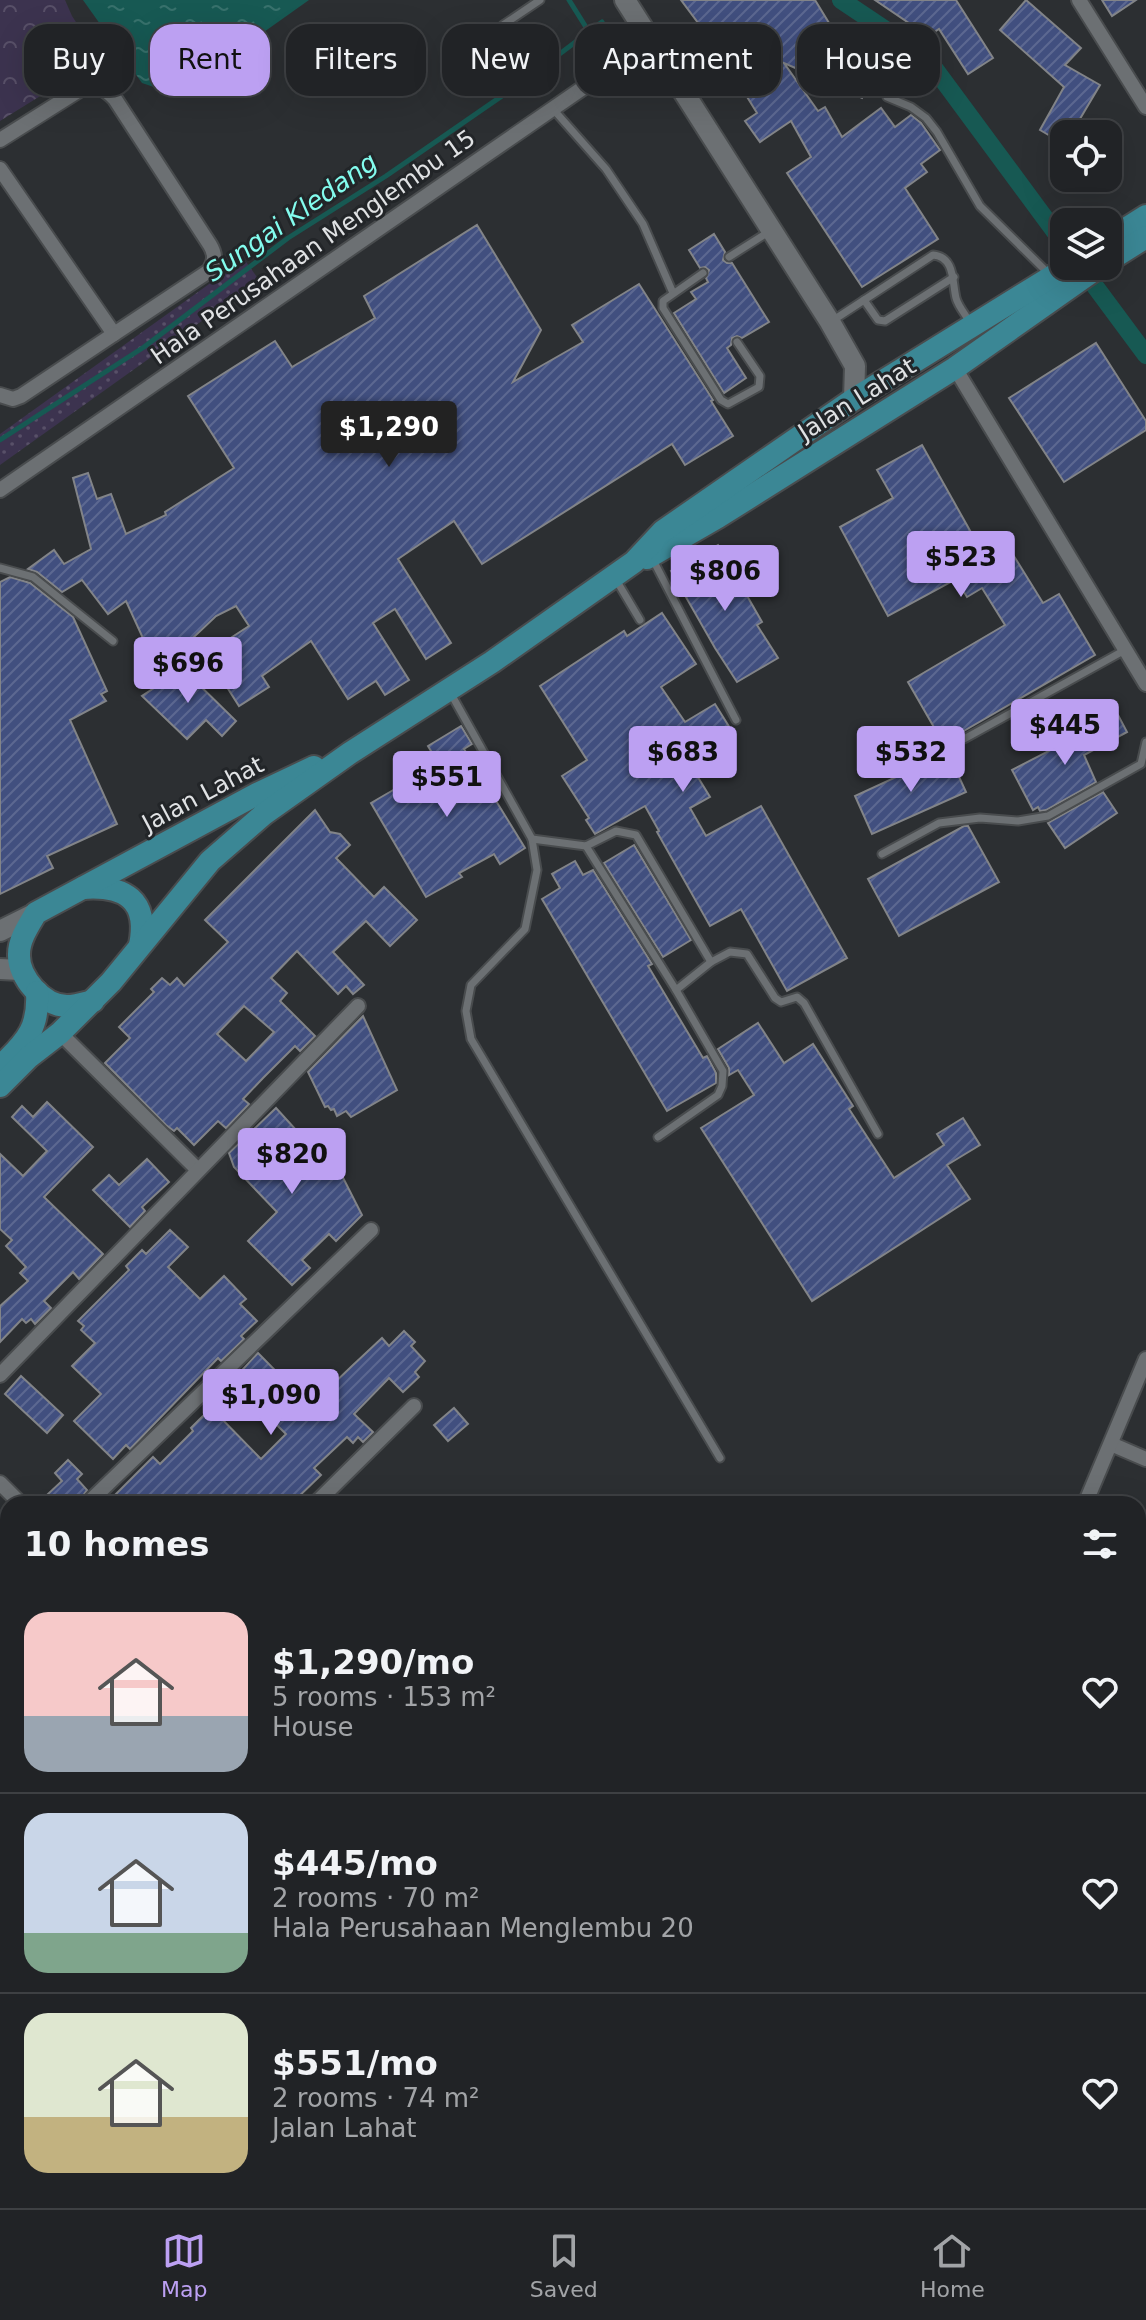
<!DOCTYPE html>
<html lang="en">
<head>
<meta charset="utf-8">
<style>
	body { margin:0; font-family:"DejaVu Sans",sans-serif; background:#2d2f32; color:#f1f3f6; height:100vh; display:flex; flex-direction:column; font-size:30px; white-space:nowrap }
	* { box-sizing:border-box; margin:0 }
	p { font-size:26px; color:#a2a4a7 }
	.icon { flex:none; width:44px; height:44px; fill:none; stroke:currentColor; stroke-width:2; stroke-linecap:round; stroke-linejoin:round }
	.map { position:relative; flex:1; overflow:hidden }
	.details { position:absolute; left:0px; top:1496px; width:1146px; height:712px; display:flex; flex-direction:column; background:#212326; border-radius:24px 24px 0 0; box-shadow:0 8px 32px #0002,0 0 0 2px #3e4043 }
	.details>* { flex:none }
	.guide { position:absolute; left:24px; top:24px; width:1098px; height:72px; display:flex; gap:16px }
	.tools { position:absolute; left:1050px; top:120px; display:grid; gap:16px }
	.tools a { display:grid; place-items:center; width:72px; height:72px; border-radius:16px; background:#212326; box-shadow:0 8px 32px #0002,0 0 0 2px #3e4043; font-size:40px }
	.price { position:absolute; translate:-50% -68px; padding:0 18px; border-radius:8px; background:#bca0f2; color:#111; font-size:26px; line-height:52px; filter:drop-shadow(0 2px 4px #0008) }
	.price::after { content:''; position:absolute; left:50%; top:48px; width:24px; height:18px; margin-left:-12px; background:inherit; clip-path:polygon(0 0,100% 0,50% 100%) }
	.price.current { background:#222; color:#fff }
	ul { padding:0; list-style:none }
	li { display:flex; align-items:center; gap:24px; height:200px; padding:0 24px }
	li+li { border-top:2px solid #3e4043 }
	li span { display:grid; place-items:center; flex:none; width:224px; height:160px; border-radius:24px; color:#555 }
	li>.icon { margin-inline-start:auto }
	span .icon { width:96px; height:96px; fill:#fffc; stroke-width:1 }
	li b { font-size:34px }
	h2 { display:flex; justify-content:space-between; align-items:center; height:96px; padding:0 24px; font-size:34px }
	.pill { padding:0 28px; border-radius:24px; background:#212326; box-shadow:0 8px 32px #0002,0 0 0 2px #3e4043; font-size:28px; line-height:72px }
	.pill.current { background:#bca0f2; color:#111 }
	.tabs { display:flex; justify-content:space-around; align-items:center; height:112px; border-top:2px solid #3e4043; background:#212326; font-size:22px; color:#a2a4a7 }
	.tabs a { display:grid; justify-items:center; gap:4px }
	.tabs .current { color:#bca0f2 }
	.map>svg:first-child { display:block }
	.grass { fill:url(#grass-dots) }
	.park { fill:url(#park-crowns) }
	.water { fill:url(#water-ripples) }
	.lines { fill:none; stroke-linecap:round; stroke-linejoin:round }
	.stream { stroke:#175953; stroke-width:5 }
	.canal { stroke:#175953; stroke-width:18 }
	.building { fill:url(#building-hatch); stroke:#828488; stroke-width:2; fill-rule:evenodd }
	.lane-casing { stroke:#494c4e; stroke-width:11 }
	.street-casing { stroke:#494c4e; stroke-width:18 }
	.secondary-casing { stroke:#494c4e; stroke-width:24 }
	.primary-casing { stroke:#494c4e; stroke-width:26 }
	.lane { stroke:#6c7073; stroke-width:7 }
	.street { stroke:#6c7073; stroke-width:14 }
	.secondary { stroke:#6c7073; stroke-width:20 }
	.primary { stroke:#3b8795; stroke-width:22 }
	.labels { text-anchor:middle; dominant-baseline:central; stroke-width:6; stroke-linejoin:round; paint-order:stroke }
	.street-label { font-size:24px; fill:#e0e2e4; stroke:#222528 }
	.water-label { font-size:26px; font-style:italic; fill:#83fcee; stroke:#222528 }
</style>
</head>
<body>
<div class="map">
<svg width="1146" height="2208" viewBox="0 0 1146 2208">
	<defs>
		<pattern id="grass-dots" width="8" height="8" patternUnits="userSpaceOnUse" patternTransform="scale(2)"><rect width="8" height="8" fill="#3c334f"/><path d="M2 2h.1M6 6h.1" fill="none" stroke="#585068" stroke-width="1.8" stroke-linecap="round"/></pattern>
		<pattern id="park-crowns" width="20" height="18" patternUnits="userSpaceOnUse" patternTransform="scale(2)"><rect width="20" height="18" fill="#3c334f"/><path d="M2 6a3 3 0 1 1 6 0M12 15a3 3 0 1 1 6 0" fill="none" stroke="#585068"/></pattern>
		<pattern id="water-ripples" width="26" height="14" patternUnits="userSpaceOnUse" patternTransform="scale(2)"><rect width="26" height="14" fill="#175953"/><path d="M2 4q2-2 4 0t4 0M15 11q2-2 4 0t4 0" fill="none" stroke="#38716c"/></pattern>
		<pattern id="building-hatch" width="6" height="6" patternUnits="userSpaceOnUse" patternTransform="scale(2)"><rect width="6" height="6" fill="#414f7f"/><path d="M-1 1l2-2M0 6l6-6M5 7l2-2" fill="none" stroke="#5c6891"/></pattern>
	</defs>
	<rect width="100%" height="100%" fill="#2c2f32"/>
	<!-- grass -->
	<path class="grass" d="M244,259L259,280L0,465V434Z"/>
	<!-- park -->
	<path class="park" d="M0,0H65L72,16L100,59L0,121Z"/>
	<!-- water -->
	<path class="water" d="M83,0H309L181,91L163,90L142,83Z"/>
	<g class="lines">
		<!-- stream -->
		<g class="stream">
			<path d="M569,0L589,32"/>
			<path d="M0,440L144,347L288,238L386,176L525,80L602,22"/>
		</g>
		<!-- canal -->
		<g class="canal">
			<path d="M841,0L926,57L1064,244"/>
			<path d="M1080,266L1146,355"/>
		</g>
	</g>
	<!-- building -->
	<g class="building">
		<path d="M681,0H815L829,23L824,26L840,52L807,73L784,63L818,111L825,107L842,137L881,108L895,127L911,115L921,123L940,150L921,164L927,172L905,188L938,239L862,287L787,173L811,157L791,121L760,142L745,121L757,113L736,79L727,85L700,44L710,39Z"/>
		<path d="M875,0H956L993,58L968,74L939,29L928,36Z"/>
		<path d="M1026,0L1081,48L1065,65L1100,85L1071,134H1064V144L1040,130L1064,87L1000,30Z"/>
		<path d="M1102,0H1136L1112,16Z"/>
		<path d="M839,63L871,77L862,98L830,83Z"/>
		<path d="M477,225L541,330L513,382L583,342L572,325L639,284L713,400L711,401L733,436L685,465L672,444L482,564L454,521L398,559L451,643L426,659L395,609L373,623L409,680L385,695L376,681L348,699L311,641L262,676L269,687L239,706L206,654L249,626L236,606L216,616L158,671L126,601L108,614L82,580L62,592L37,572L28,569L54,550L64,564L91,549L73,478L88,473L97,499L111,494L126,534L166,515L165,512L234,468L188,396L275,341L292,367L375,318L364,296Z"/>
		<path d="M714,234L725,252L723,260L727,263H732L769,322L742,338L737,336L732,338L731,345L727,348L746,378L724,393L674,313L696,299L691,292L708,282L706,278L709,270L705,267L700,268L689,250Z"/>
		<path d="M1096,343L1146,421V430L1064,482L1009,398Z"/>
		<path d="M922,445L982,552L993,545L1002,559L1012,553L1043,603L1059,594L1095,655L943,743L908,682L1005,625L982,588L967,597L956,579L888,616L840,527L893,498L877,470Z"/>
		<path d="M718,545L762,622L757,625L778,658L737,682L715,648L671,571Z"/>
		<path d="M10,577L30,583L73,617L107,691L101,694L106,701L70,720L117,824L47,856L53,868L0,894V582Z"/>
		<path d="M662,613L696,664L661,687L685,722L715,704L733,733L688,761L710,797L690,808L706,836L761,806L847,958L787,991L741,909L710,926L657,832L659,831L645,806L595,834L586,820L589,818L562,776L587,760L540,686L624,631L627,636Z"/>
		<path d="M183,669L236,721L222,736L206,720L187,739L142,696Z"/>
		<path d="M1118,715L1127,732L1084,755L1096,782L1046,810L1040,811L1038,807L1033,810L1012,770Z"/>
		<path d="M461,726L472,744L464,749L525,848L500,864L494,854L459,873L462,877L426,897L371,803L407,782L411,789L443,771L428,746Z"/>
		<path d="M948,753L966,792L872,834L855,796Z"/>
		<path d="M1103,792L1117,813L1065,848L1048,823Z"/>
		<path d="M315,810L330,832L340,834L350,845L336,858L374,897L384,887L417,920L390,946L366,921L333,952L364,985L353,994L346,986L338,994L297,951L271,978L287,993L280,1001L315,1036L300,1051L295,1046L263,1078L243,1099L249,1104L226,1128L218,1121L194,1145L177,1128L174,1131L166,1125L105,1063L130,1038L119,1027L154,992L151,989L162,978L170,985L177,978L184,986L228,942L205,920ZM244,1006L274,1032L246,1061L217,1034Z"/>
		<path d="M964,826H968L999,882L899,936L868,879Z"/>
		<path d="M634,845L691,940L663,957L604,863Z"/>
		<path d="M575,861L583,875L593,870L652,964L648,966L703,1058L707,1056L716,1073V1083L667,1111L542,899L560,888L552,874Z"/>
		<path d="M363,1016L397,1090L351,1117L346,1111L337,1116L334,1109L331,1110L328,1106L325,1107L308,1072Z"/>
		<path d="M758,1023L784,1063L813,1044L853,1106L849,1109L894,1178L944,1145L937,1134L963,1118L980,1145L947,1165L970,1199L812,1301L701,1128L754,1095L738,1070L729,1075V1068L718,1049Z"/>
		<path d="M47,1102L93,1147L44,1197L103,1254L79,1279L73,1272L44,1301L51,1308L35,1324L31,1319L26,1323L22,1319L0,1342V1306L28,1281L20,1273L26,1267L6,1246L12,1240L0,1229V1154L23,1176L47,1151L12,1117L22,1106L33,1117Z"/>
		<path d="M276,1108L306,1141L293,1154L314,1176L333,1158L362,1215L336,1241L329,1234L302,1260L310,1268L292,1285L248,1241L277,1212L234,1167L229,1153Z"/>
		<path d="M147,1159L169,1182L142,1207L145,1211L130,1227L93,1190L109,1175L119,1185Z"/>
		<path d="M170,1230L188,1247L168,1267L200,1299L224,1276L246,1299L240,1304L257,1321L241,1336L244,1339L221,1361L218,1358L130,1449L126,1445L113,1459L74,1421L101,1394L72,1366L95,1343L81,1330L84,1326L78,1321L129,1270L126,1266L142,1250L146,1254Z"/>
		<path d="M404,1331L415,1342L411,1346L425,1361L415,1372L419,1377L403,1392L389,1378L354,1414L373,1432L363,1442L358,1437L353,1443L347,1437L314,1468L321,1475L291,1504H217L211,1498L205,1504H106L153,1457L160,1464L193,1431L191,1428L206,1413L210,1417L215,1412L261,1459L286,1434L232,1381L258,1353L318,1414L336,1395L329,1388L352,1366L382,1338L389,1346Z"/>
		<path d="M21,1376L63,1415L47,1433L5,1394Z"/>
		<path d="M454,1408L468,1424L448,1441L434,1425Z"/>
		<path d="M68,1460L82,1474L77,1479L87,1490L77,1504H58L48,1494L62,1481L55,1473Z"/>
	</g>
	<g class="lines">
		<defs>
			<g id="lane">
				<path d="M503,25L540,0"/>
				<path d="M887,97L911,107L926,118L937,132L980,206L1050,275"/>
				<path d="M553,109L606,169L643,224L673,293"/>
				<path d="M729,257L770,231"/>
				<path d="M703,273L663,301V308L721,400L728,404L759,387L760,376L737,342"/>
				<path d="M864,300L878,320L885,321L954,277"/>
				<path d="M832,321L933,255C955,257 952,281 956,298C958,306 965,314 970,322"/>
				<path d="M652,558L736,720"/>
				<path d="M0,568L33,577L113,641"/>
				<path d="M615,578L640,620"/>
				<path d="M450,692L532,839L537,870L525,929L471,985L466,1011L471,1039L720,1458"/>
				<path d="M964,739L1125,650"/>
				<path d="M532,839L586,846L616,831L636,835L711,962L730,952L747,954L775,998L781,1002L797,997L804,1003L878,1134"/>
				<path d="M586,846L676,990L711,962"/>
				<path d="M882,854L939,823L980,818L1018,821L1048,816L1141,764L1146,742"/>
				<path d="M658,1137L718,1095L722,1086L723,1071L676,990"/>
				<path d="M1138,1534L1146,1537"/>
				<path d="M1138,2013L1146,2017"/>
				<path d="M1138,2187L1146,2191"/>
				<path d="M817,2200L832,2208"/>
			</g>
			<g id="street">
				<path d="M1079,0L1146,107"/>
				<path d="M0,140L81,89C97,85 104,87 115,99L210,245C216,255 215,261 209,271L114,334L0,169"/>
				<path d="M955,368L1146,684"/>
				<path d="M0,395L13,399L21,396L114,334"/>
				<path d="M0,490L651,41"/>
				<path d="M60,1033L197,1169"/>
				<path d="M0,1375L358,1006"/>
				<path d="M1111,1444L1146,1459"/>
				<path d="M0,1483L21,1504"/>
				<path d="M87,1504L371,1230"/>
				<path d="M315,1504L414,1406"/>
				<path d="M1085,1504L1146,1359"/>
				<path d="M0,1592L8,1583"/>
				<path d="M1138,1625L1146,1629"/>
				<path d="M0,1833L8,1824"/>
				<path d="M1138,1932L1146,1936"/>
				<path d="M0,2050L8,2041"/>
				<path d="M1138,2099L1146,2103"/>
				<path d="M973,2200L988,2208"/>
				<path d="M795,2208L799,2200"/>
			</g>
			<g id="secondary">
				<path d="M625,0L830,322L855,366L854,399"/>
				<path d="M0,931L36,913"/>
				<path d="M0,969L20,970"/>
				<path d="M0,2136L8,2143"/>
				<path d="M66,2200L74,2208"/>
			</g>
			<g id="primary">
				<path d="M1108,240L1146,216"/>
				<path d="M1108,261L1146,237"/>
				<path d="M647,558L718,517L955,368L1100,266"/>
				<path d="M83,888C125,885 149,900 140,945"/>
				<path d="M93,1001C85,1003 75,1006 67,1006C43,1006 18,977 19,954C19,939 29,925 36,913L257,794L314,767"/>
				<path d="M4,1063C28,1040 39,1026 37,992"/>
				<path d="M0,1086L29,1057L60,1033L111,982L210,861L264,814L350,753L492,662L634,562L663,531L854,399L1069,266"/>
			</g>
		</defs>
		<!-- lane casing -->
		<use href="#lane" class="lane-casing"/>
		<!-- street casing -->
		<use href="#street" class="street-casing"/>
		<!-- secondary casing -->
		<use href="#secondary" class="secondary-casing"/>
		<!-- primary casing -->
		<use href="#primary" class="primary-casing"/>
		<!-- lane -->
		<use href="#lane" class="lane"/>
		<!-- street -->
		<use href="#street" class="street"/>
		<!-- secondary -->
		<use href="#secondary" class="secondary"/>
		<!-- primary -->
		<use href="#primary" class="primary"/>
	</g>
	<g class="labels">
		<!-- street labels -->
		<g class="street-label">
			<text transform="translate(313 247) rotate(-35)">Hala Perusahaan Menglembu 15</text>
			<text transform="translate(857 399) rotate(-32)">Jalan Lahat</text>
			<text transform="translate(203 794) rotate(-28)">Jalan Lahat</text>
		</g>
		<!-- water labels -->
		<g class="water-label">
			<text transform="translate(291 217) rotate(-35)">Sungai Kledang</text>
		</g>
	</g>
</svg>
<div class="tools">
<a><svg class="icon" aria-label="locate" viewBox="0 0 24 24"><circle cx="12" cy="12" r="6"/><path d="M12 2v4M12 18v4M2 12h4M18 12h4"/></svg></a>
<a><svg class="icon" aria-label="layers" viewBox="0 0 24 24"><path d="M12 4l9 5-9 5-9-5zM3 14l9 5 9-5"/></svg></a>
</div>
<b class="price current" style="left:389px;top:469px">$1,290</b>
<b class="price" style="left:961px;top:599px">$523</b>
<b class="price" style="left:725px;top:613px">$806</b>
<b class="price" style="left:188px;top:705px">$696</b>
<b class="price" style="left:1065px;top:767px">$445</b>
<b class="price" style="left:683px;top:794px">$683</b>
<b class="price" style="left:911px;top:794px">$532</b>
<b class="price" style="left:447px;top:819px">$551</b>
<b class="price" style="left:292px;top:1196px">$820</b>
<b class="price" style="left:271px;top:1437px">$1,090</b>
<div class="guide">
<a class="pill">Buy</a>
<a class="pill current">Rent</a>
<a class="pill">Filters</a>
<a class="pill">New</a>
<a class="pill">Apartment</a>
<a class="pill">House</a>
</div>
<section class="details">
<h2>10 homes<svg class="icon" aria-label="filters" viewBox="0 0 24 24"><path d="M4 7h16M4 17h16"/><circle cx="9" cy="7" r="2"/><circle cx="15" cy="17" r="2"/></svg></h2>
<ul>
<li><span style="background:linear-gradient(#f6c9c9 65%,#9aa5b1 0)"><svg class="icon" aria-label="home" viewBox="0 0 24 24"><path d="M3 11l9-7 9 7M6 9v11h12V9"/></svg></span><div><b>$1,290/mo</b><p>5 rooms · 153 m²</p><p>House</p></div><svg class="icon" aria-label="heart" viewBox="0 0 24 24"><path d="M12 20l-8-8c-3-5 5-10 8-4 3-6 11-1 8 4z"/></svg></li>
<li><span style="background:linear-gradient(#c9d6e8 75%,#7fa58c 0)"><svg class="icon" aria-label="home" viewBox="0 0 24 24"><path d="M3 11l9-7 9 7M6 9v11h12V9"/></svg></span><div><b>$445/mo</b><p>2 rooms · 70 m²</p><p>Hala Perusahaan Menglembu 20</p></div><svg class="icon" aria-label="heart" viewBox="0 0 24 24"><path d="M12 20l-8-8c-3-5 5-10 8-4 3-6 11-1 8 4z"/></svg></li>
<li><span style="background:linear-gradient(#dfe7d0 65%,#c2b280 0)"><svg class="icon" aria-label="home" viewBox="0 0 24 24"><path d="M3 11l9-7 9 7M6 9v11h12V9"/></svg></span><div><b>$551/mo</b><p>2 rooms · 74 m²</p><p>Jalan Lahat</p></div><svg class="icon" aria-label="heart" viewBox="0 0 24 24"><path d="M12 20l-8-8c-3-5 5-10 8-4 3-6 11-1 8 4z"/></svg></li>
</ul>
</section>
</div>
<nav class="tabs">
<a class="current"><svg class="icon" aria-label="map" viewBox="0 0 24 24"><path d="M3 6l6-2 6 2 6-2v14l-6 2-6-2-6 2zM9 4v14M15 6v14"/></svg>Map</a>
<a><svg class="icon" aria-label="saved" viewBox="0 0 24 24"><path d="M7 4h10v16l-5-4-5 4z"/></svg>Saved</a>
<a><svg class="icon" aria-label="home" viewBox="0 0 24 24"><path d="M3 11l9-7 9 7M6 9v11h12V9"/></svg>Home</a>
</nav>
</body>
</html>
